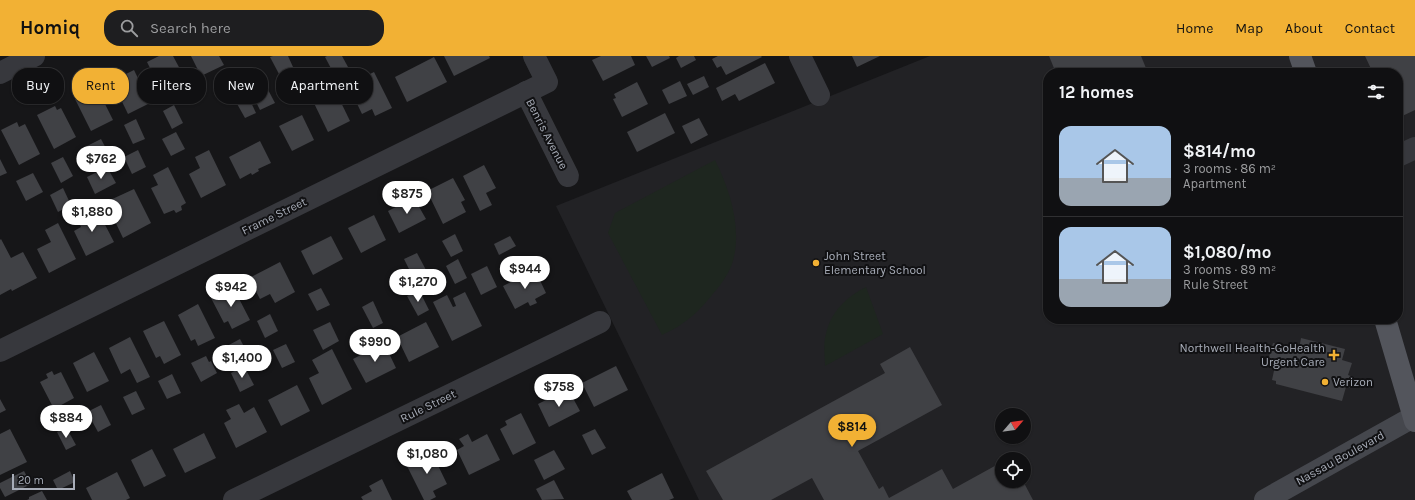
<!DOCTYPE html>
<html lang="en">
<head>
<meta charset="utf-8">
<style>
	body { margin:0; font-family:Karla,sans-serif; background:#1e1e20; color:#f1f3f6; height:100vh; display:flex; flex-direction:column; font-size:15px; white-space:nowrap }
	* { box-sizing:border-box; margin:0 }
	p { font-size:13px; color:#9c9d9f }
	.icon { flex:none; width:22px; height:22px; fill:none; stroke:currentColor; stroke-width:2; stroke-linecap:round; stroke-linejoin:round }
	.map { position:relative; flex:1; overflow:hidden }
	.drawer { position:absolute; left:1043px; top:12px; width:360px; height:256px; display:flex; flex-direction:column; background:#101012; border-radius:16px; box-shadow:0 1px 3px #0004,0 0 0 1px #303032 }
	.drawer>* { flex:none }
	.banner { position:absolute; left:12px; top:12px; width:380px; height:36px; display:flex; gap:8px }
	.needle { width:26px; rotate:62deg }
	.tools { position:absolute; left:995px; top:352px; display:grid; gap:8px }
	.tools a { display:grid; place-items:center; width:36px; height:36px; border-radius:50%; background:#101012; box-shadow:0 1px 3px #0004,0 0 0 1px #303032; font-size:20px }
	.scale { position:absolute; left:12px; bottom:10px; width:63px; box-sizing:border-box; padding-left:4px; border:2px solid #a8adb8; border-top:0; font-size:11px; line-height:14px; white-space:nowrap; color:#a8adb8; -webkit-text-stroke:3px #111113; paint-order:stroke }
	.price { position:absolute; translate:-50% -34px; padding:0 9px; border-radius:14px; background:#fff; color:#222; font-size:13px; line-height:26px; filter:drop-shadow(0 1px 2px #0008) }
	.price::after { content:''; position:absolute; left:50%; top:24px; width:12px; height:9px; margin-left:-6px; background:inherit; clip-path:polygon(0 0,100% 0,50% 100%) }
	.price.selected { background:#f2b134; color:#111 }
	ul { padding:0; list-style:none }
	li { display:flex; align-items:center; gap:12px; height:100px; padding:0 16px }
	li+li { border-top:1px solid #303032 }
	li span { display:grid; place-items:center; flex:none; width:112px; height:80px; border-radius:12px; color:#555 }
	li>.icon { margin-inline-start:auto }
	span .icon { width:48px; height:48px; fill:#fffc; stroke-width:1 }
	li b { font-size:17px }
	h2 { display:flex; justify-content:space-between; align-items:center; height:48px; padding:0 16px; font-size:17px }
	.pill { padding:0 14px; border-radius:16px; background:#101012; box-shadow:0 1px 3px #0004,0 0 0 1px #303032; font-size:14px; line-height:36px }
	.pill.selected { background:#f2b134; color:#111 }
	header { display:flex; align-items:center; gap:24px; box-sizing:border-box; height:56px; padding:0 20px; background:#f2b134; color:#111 }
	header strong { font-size:19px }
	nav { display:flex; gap:22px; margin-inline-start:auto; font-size:14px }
	.search { width:280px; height:36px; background:#1e1e20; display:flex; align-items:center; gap:10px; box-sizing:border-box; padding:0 14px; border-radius:16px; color:#9c9d9f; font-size:15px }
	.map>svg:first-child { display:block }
	.built { fill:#222225; fill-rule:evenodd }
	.green { fill:#1e261f }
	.building { fill:#404145 }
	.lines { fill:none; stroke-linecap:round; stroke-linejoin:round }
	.minor { stroke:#37383d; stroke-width:22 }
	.secondary { stroke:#45474d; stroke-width:22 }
	.primary { stroke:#53555c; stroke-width:22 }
	.poi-dot { fill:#f2b134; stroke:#111113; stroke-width:1.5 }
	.labels { text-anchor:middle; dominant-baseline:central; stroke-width:4; stroke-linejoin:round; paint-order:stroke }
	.street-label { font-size:12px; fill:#a8adb8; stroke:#111113 }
	.poi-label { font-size:12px; fill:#a8adb8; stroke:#111113; text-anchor:start }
</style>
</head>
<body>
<header>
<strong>Homiq</strong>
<div class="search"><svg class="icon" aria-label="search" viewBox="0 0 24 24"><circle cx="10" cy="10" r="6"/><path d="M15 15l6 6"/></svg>Search here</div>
<nav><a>Home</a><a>Map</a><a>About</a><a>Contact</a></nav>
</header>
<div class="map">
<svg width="1415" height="444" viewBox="0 0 1415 444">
	<rect width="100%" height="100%" fill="#161618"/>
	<!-- built -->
	<path class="built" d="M930,0H1415V444H699L556,150ZM1048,17H1398V263H1048ZM1002,359H1024V381H1002ZM1002,403H1024V425H1002Z"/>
	<!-- green -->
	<g class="green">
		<path d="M715,104C730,134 743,174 732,208C728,219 720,230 712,239C704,249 694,260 683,267C677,272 669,275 662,279L608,177L615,157Z"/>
		<path d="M866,231L883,278L825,310C825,300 823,288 826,278C831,256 846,241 866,231Z"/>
	</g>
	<!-- building -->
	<g class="building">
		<path d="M159,0H173L188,28L164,40L147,6Z"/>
		<path d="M191,0H219L224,9L201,20Z"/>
		<path d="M273,0H288L293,11L279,18L270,1Z"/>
		<path d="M327,0H342L348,11L334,18L325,1Z"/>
		<path d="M444,0H489L490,2L454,20Z"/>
		<path d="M601,0H631L635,9L603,25L592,4Z"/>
		<path d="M646,0H669L670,2L652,11Z"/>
		<path d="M679,0H694L696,4L681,12L676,2Z"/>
		<path d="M718,0H761L762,1L726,19L721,10L717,12L712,3Z"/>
		<path d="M852,0H880L857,11Z"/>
		<path d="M1049,0H1141L1148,17H1056Z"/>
		<path d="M1365,0H1415V54L1398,62V17H1373Z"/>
		<path d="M434,1L447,26L407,46L395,21Z"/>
		<path d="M765,7L775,27L739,45L735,38L722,45L716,32Z"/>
		<path d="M246,12L256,31L243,37L234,18Z"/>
		<path d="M302,12L311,29L297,37L288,19Z"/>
		<path d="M134,14L150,47L128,58L112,25Z"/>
		<path d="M374,16L392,52L375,60L372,53L362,58L348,29Z"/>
		<path d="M704,20L709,31L693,39L687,28Z"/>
		<path d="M680,25L687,40L669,48L662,34Z"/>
		<path d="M637,26L648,48L622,61L613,43L616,42L614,38Z"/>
		<path d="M266,30L275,47L260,54L252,38Z"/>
		<path d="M333,30L350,65L328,76L311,41Z"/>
		<path d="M97,32L113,64L91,75L75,43Z"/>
		<path d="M248,40L256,57L245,62L236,46Z"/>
		<path d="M174,49L183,67L172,73L163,55Z"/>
		<path d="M55,50L57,54L61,52L76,81L54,93L37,59Z"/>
		<path d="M665,57L675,77L637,96L627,76Z"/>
		<path d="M302,59L314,84L292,95L279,70Z"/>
		<path d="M699,62L708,79L691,88L682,70Z"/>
		<path d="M136,63L145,83L133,88L124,69Z"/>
		<path d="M17,66L19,71L25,68L40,98L19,109L1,74Z"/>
		<path d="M176,76L185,93L171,100L162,83Z"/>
		<path d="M101,83L111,102L97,109L87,90Z"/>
		<path d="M260,85L271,107L258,113L259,115L252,119L251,117L240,123L229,101Z"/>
		<path d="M138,94L146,111L132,118L124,101Z"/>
		<path d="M209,94L226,129L201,142L189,118L200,112L195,101Z"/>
		<path d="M63,101L73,120L61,127L51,107Z"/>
		<path d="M0,103L7,117L0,120Z"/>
		<path d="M484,109L496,132L486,137L492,149L480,155L463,120Z"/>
		<path d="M107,111L116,127L95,138L87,121Z"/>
		<path d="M168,111L186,147L181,150L182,154L176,157L174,154L164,158L151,132L158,129L153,119Z"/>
		<path d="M33,117L43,136L26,145L16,125Z"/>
		<path d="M453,122L465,144L461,146L466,156L443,168L427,135Z"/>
		<path d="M63,132L71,149L58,156L50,139Z"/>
		<path d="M134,133L151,167L123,182L111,157L113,156L108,145Z"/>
		<path d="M414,142L426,163L399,177L388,155Z"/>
		<path d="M92,152L98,163L101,161L114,186L86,200L74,175L81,171L76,160Z"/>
		<path d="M374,159L386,184L361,197L348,172Z"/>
		<path d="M58,167L76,203L49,217L37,193L51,186L45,174Z"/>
		<path d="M455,178L463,195L451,201L442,185Z"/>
		<path d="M331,180L343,203L313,219L301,195Z"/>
		<path d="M510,180L516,190L499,199L494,188Z"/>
		<path d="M1,183L11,202L23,196L37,222L12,235L11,233L0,239V184Z"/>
		<path d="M417,197L426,214L413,221L404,203Z"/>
		<path d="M458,203L467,222L455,228L446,210Z"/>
		<path d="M280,206L295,236L275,247L270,238L260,243L249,222Z"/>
		<path d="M487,210L497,231L481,239L471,218Z"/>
		<path d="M535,214L546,237L535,243L537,247L530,250L528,246L515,253L503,230Z"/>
		<path d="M233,231L250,264L232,273L228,265L224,267L211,242Z"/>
		<path d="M321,232L330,249L317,255L308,238Z"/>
		<path d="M419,234L429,254L418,260L407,240Z"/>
		<path d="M465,236L482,270L452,285L433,246L447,239L453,251L456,250L453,242Z"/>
		<path d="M373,245L383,267L373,272L362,251Z"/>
		<path d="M198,248L215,282L198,290L195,283L191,285L178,259Z"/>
		<path d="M270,258L278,275L265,282L257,265Z"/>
		<path d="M164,265L181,299L164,308L160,300L156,302L143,275Z"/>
		<path d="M330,266L339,285L323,294L313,274Z"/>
		<path d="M426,266L439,291L409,306L397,281Z"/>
		<path d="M130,281L150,321L137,327L130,313L121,318L109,292Z"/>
		<path d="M1301,282L1345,293L1342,304L1352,307L1348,319L1353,321L1350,332L1346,331L1342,345L1276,328V325L1272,324L1275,310L1267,308L1273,287L1299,293Z"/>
		<path d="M240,283L249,300L236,307L227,290Z"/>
		<path d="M384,287L396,312L366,327L353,303Z"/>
		<path d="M286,288L295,306L282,312L273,294Z"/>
		<path d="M910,291L942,349L858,395L879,433L883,430L889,442L942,413L953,433L1002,406V425H1023L1033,444H824L812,422L771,444H723L706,415L885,317L880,308Z"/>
		<path d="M332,293L352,333L322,349L309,322L319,317L312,304Z"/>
		<path d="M94,296L109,325L87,336L73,307Z"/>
		<path d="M206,300L209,306L211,305L217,317L201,326L191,307Z"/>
		<path d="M244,310L254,329L240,336L231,317Z"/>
		<path d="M616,310L628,334L594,351L582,327Z"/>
		<path d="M52,315L54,319L61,316L74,342L54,353L40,326L48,322L46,318Z"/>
		<path d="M172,318L181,337L167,343L158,325Z"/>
		<path d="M297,329L310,355L281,370L268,344Z"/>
		<path d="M568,333L580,355L549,371L538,348Z"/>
		<path d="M136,335L145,353L132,359L123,341Z"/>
		<path d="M0,343L6,354L0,357Z"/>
		<path d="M239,348L244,357L254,351L267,376L236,392L224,367L231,363L226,354Z"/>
		<path d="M101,349L111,369L98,376L87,356Z"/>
		<path d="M521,357L536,387L513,399L500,373L507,369L505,365Z"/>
		<path d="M66,371L76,389L66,394L57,376Z"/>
		<path d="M10,373L27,406L0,419V378Z"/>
		<path d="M595,373L606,392L592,399L582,379Z"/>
		<path d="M204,377L216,402L185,417L173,393Z"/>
		<path d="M468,378L472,386L487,378L500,404L469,419L457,394L464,390L459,383Z"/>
		<path d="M152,393L166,420L144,431L131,404Z"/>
		<path d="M554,394L565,413L544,424L534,404Z"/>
		<path d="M431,395L447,428L433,435L436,441L430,444H424L406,408Z"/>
		<path d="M24,415L31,428L5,441L0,432V427Z"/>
		<path d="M70,415L75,426L58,434L53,424Z"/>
		<path d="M117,416L130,442L126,444H92L86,432Z"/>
		<path d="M662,417L674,442L669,444H632L627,435Z"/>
		<path d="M382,423L392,444H363L361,441L372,435L369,430Z"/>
		<path d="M554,424L564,443L542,444L536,433Z"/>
		<path d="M42,435L47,444H27L29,443V441Z"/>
	</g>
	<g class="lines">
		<!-- minor -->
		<g class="minor">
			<path d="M800,0L819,39"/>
			<path d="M0,17L34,0"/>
			<path d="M526,36L568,120"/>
			<path d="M1398,100L1415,92"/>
			<path d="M0,295L547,26L534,0"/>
			<path d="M234,444L600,266"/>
		</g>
		<!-- secondary -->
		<path class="secondary" d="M1265,444L1415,360"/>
		<!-- primary -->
		<g class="primary">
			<path d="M1300,0L1306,17"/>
			<path d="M1385,263L1415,365"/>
		</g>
	</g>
	<!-- markers -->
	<g class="poi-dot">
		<circle cx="816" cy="207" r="4"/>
		<path d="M1332 293h4v4h4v4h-4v4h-4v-4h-4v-4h4z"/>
		<circle cx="1325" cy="326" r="4"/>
	</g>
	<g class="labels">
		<!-- street labels -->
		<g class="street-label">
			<text transform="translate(547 78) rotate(63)">Benris Avenue</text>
			<text transform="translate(274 160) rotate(-26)">Frame Street</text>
			<text transform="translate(428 350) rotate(-26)">Rule Street</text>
			<text transform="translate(1340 402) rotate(-29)">Nassau Boulevard</text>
		</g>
		<!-- poi labels -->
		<g class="poi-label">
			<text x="824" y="200">John Street<tspan x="824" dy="14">Elementary School</tspan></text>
			<text x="1325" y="292" text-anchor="end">Northwell Health-GoHealth<tspan x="1325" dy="14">Urgent Care</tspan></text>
			<text x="1333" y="326">Verizon</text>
		</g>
	</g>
</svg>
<div class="tools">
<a><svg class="needle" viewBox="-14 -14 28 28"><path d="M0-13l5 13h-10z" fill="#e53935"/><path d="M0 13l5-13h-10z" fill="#9c9d9f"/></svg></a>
<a><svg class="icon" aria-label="locate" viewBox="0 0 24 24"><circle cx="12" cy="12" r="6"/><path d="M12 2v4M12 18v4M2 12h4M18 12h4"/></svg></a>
</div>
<div class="scale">20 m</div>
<b class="price" style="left:101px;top:124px">$762</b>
<b class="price" style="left:407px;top:159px">$875</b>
<b class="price" style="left:92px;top:177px">$1,880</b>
<b class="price" style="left:525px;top:234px">$944</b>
<b class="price" style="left:418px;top:247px">$1,270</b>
<b class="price" style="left:231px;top:252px">$942</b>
<b class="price" style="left:375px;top:307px">$990</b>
<b class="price" style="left:242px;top:323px">$1,400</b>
<b class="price" style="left:559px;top:352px">$758</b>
<b class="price" style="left:66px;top:383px">$884</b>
<b class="price selected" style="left:852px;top:392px">$814</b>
<b class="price" style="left:427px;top:419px">$1,080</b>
<div class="banner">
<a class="pill">Buy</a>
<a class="pill selected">Rent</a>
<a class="pill">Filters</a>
<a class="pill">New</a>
<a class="pill">Apartment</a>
</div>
<section class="drawer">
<h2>12 homes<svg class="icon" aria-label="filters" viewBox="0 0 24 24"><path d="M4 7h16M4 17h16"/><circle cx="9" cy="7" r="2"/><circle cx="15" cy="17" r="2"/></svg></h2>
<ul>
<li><span style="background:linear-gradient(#a9c7e8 65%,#9aa5b1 0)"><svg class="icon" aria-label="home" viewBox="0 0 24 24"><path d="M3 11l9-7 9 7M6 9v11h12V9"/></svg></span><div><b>$814/mo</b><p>3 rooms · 86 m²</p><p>Apartment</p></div></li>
<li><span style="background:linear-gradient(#a9c7e8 65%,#9aa5b1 0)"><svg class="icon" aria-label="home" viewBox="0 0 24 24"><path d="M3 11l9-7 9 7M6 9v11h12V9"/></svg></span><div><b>$1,080/mo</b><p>3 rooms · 89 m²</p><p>Rule Street</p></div></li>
</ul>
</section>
</div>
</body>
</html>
